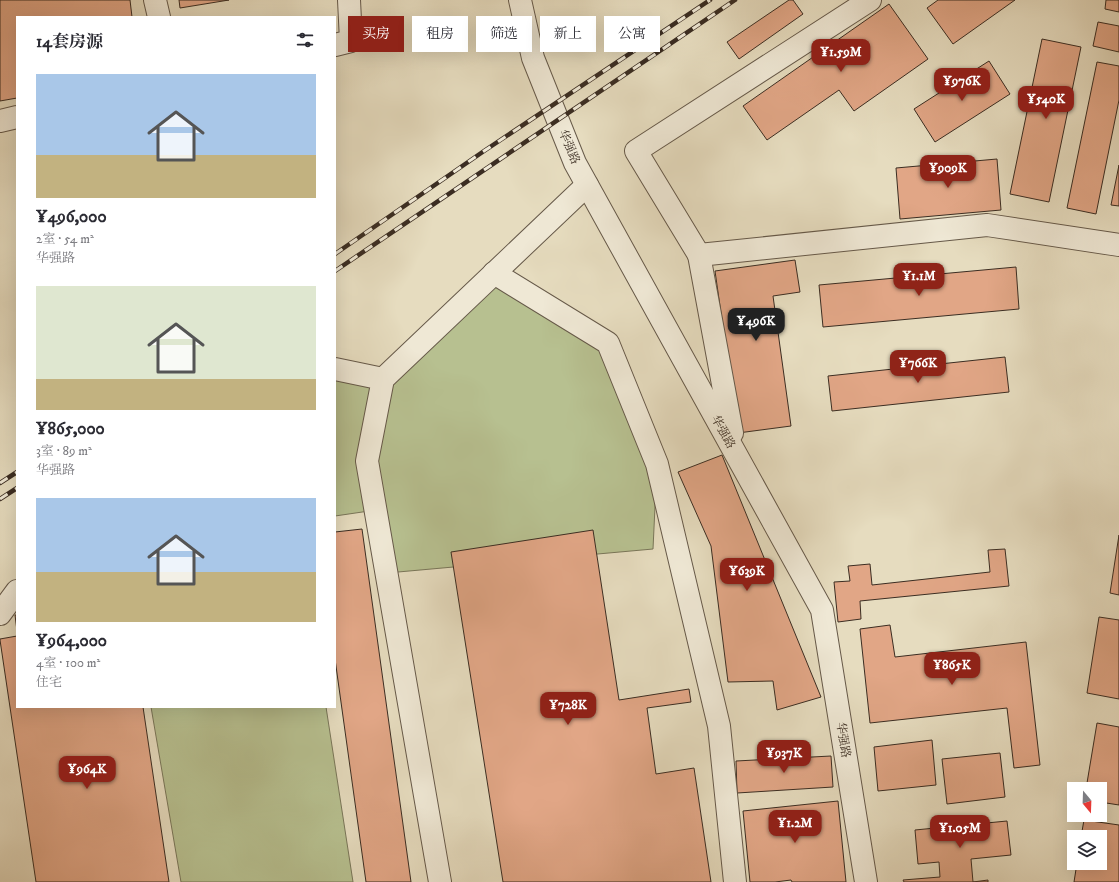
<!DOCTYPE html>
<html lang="zh">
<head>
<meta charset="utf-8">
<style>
	body { margin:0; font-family:"IM FELL DW Pica","Noto Serif SC",serif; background:#f7f7f7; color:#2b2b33; height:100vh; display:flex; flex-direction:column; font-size:15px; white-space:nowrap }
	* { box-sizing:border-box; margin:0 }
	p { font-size:13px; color:#7c7c81 }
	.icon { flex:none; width:22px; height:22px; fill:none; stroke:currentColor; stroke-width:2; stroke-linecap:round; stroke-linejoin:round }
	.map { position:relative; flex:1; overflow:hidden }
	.details { position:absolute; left:16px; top:16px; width:320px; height:692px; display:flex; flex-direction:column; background:#fff; border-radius:0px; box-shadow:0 4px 16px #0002 }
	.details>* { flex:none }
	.hud { position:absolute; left:348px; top:16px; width:380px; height:36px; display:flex; gap:8px }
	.needle { width:26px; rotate:161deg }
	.tools { position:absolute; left:1067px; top:782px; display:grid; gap:8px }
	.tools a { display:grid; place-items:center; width:40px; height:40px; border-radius:0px; background:#fff; box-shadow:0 4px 16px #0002; font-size:20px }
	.price { position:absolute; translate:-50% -34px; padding:0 9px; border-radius:8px; background:#8f2418; color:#fff; font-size:13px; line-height:26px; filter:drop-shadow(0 1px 2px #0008) }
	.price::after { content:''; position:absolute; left:50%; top:24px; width:12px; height:9px; margin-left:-6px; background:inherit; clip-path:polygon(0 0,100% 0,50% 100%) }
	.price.selected { background:#222; color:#fff }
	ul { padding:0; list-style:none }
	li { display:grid; align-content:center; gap:8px; height:212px; padding:0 20px }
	li span { display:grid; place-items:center; height:124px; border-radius:0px; color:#555 }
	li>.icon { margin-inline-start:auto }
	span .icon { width:72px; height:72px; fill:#fffc; stroke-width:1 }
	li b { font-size:17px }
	h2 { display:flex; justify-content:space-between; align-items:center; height:48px; padding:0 20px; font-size:17px }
	.chip { padding:0 14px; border-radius:0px; background:#fff; box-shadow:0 4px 16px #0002; font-size:14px; line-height:36px }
	.chip.selected { background:#8f2418; color:#fff }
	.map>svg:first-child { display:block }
	.green { fill:#b7c090; stroke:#797659 }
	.building { fill:#e1a686; stroke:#3b2d22 }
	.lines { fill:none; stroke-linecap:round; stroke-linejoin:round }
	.minor-casing { stroke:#665949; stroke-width:24 }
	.minor { stroke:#efe8d5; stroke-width:22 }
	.rail-casing { stroke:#3b2d22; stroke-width:4.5 }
	.rail { stroke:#efe8d5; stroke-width:3; stroke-dasharray:9; stroke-linecap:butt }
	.labels { text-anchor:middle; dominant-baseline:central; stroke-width:3.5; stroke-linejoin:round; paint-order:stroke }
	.street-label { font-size:12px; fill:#3b2d22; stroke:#efe8d5 }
</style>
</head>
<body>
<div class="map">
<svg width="1119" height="882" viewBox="0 0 1119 882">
	<rect width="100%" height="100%" fill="#e6dcbf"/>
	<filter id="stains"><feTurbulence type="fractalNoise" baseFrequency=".005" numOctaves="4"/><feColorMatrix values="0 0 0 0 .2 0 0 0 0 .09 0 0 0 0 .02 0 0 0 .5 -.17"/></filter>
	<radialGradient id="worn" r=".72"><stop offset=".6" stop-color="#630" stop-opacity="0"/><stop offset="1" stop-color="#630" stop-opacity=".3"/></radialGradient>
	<!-- green -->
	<g class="green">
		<path d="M494,273L608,343L657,464L653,549L387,573L376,510L335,516V369L383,379Z"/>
		<path d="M151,707H326L353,882H181Z"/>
	</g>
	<!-- building -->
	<g class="building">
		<path d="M0,0H130L132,17H17V98L0,101Z"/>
		<path d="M179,0H229L180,8Z"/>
		<path d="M789,0H793L803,14L739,59L727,42Z"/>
		<path d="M938,0H1015L953,44L927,8Z"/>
		<path d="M1106,0H1119V12L1105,9Z"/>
		<path d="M889,4L928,59L854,111L839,90L767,140L743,106Z"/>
		<path d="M1098,22L1119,26V52L1093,46Z"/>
		<path d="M1042,39L1081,47L1049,202L1010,194Z"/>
		<path d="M989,61L1010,94L935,142L914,109Z"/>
		<path d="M1097,62L1119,66V100L1096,214L1067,208Z"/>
		<path d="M997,159L1001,210L900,219L896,168Z"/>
		<path d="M1119,165V206L1111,205Z"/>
		<path d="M795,260L800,292L773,296L791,426L738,433L715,271Z"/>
		<path d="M1016,267L1019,309L823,327L819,285Z"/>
		<path d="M1005,357L1009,392L832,411L828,376Z"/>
		<path d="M722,455L821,697L777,710L773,681L728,682L711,546L678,472Z"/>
		<path d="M362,529L411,882H366L335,659V532Z"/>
		<path d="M593,530L619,700L689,689L691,702L647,708L656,774L694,768L711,882H503L451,552Z"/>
		<path d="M1119,535V595L1110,593Z"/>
		<path d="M1005,549L1009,586L860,601L861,619L838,622L834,582L850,581L848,566L870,564L872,585L990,572L988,550Z"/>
		<path d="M15,615H17V631Z"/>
		<path d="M1099,617L1119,620V699L1087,693Z"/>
		<path d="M890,625L895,657L1026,642L1040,765L1014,768L1007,708L870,723L860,629Z"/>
		<path d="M17,636V707H143L169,882H36L0,640V639Z"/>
		<path d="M1097,723L1119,727V805L1100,802V789H1086Z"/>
		<path d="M932,740L936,785L878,791L874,747Z"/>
		<path d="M1000,753L1005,797L947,804L942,759Z"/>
		<path d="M831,756L833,787L737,793L736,761Z"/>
		<path d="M838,801L846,882H792L791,880L775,882H750L743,811Z"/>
		<path d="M1084,820L1119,825V882H1074L1077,863H1100V837H1081Z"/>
		<path d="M1007,821L1011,855L971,859L973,882L988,880V882H904L903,880L940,877L939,862L918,864L915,830Z"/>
	</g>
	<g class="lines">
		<defs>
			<g id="minor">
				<path d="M155,0L159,17"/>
				<path d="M520,0L533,58L575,163L822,610L866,882"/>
				<path d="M335,45L351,41L349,0"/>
				<path d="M0,121L17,117"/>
				<path d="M699,255L636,151L870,0"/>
				<path d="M494,273L608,343L657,464L719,726L735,882"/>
				<path d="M335,369L383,379"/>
				<path d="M732,433L699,255L987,225L1119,245"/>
				<path d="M0,614L17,591"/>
				<path d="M440,882L367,461L383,379L587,185"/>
			</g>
		</defs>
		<!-- minor casing -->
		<use href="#minor" class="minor-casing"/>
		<!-- minor -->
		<use href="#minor" class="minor"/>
		<defs>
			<g id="rail">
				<path d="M335,254L484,151L710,0"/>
				<path d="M335,271L735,0"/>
				<path d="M0,483L17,472"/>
				<path d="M0,499L17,488"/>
			</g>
		</defs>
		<!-- rail casing -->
		<use href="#rail" class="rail-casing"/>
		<!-- rail -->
		<use href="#rail" class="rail"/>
	</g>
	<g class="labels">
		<!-- street labels -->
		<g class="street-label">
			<text transform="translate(569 147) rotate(67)">华强路</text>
			<text transform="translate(723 432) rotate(61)">华强路</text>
			<text transform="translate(843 740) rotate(81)">华强路</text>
		</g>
	</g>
	<rect width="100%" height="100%" filter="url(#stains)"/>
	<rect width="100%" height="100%" fill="url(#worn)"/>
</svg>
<div class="tools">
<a><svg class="needle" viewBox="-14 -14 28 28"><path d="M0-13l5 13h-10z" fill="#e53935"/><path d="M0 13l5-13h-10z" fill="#7c7c81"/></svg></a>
<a><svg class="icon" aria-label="layers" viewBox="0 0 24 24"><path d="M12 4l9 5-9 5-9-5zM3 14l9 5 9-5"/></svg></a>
</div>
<b class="price" style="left:841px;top:73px">¥1.59M</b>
<b class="price" style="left:962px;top:102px">¥976K</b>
<b class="price" style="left:1046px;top:120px">¥540K</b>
<b class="price" style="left:948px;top:189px">¥909K</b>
<b class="price" style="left:919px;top:297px">¥1.1M</b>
<b class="price selected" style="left:756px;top:342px">¥496K</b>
<b class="price" style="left:918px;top:384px">¥766K</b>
<b class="price" style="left:747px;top:592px">¥639K</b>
<b class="price" style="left:952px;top:686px">¥865K</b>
<b class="price" style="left:568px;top:726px">¥728K</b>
<b class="price" style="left:784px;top:774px">¥937K</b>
<b class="price" style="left:87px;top:790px">¥964K</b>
<b class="price" style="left:795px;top:844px">¥1.2M</b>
<b class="price" style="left:960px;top:849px">¥1.05M</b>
<div class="hud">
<a class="chip selected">买房</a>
<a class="chip">租房</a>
<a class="chip">筛选</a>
<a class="chip">新上</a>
<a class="chip">公寓</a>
</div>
<section class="details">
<h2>14套房源<svg class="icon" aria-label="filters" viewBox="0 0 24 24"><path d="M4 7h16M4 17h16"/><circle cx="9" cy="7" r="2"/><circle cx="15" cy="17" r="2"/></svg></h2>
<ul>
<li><span style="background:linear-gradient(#a9c7e8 65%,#c2b280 0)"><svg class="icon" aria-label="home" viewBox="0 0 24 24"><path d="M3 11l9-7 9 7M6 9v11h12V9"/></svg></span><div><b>¥496,000</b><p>2室 · 54 m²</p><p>华强路</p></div></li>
<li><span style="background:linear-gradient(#dfe7d0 75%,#c2b280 0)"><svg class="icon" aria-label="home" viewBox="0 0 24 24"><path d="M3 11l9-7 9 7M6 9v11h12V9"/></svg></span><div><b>¥865,000</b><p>3室 · 89 m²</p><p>华强路</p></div></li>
<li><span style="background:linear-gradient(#a9c7e8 60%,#c2b280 0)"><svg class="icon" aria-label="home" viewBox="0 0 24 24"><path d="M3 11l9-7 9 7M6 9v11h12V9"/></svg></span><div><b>¥964,000</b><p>4室 · 100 m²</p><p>住宅</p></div></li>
</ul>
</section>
</div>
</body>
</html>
